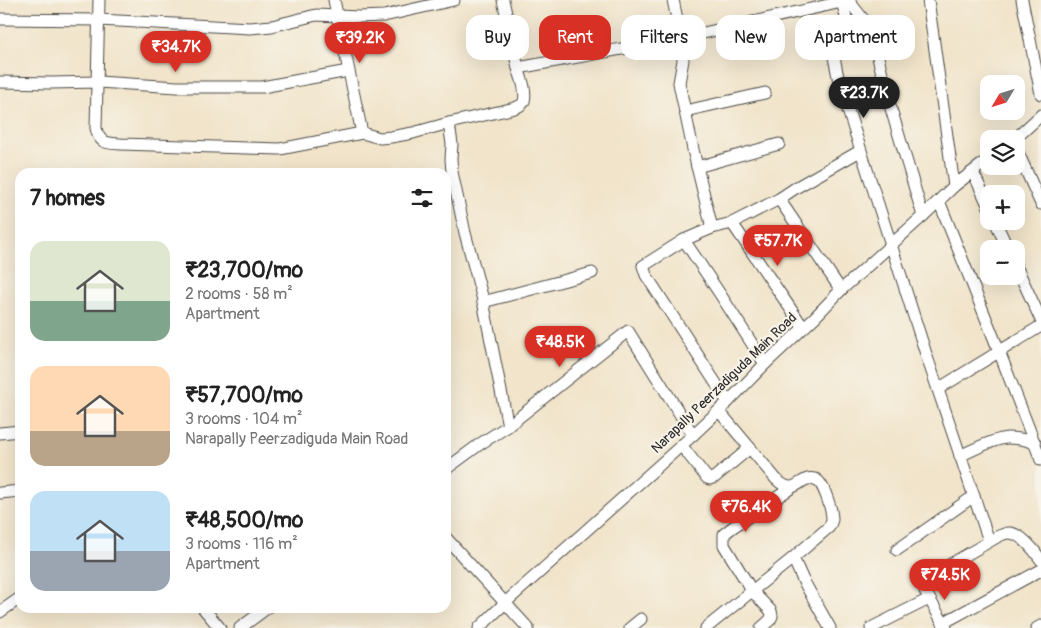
<!DOCTYPE html>
<html lang="en">
<head>
<meta charset="utf-8">
<style>
	body { margin:0; font-family:Pangolin,sans-serif; background:#f6f6f6; color:#222; height:100vh; display:flex; flex-direction:column; font-size:19px; white-space:nowrap }
	* { box-sizing:border-box; margin:0 }
	p { font-size:16px; color:#767676 }
	.icon { flex:none; width:28px; height:28px; fill:none; stroke:currentColor; stroke-width:2; stroke-linecap:round; stroke-linejoin:round }
	.map { position:relative; flex:1; overflow:hidden }
	.drawer { position:absolute; left:15px; top:168px; width:436px; height:445px; display:flex; flex-direction:column; background:#fff; border-radius:15px; box-shadow:0 5px 20px #0002 }
	.drawer>* { flex:none }
	.top-card { position:absolute; left:466px; top:15px; width:475px; height:45px; display:flex; gap:10px }
	.needle { width:32px; rotate:232deg }
	.controls { position:absolute; left:980px; top:75px; display:grid; gap:10px }
	.controls a { display:grid; place-items:center; width:45px; height:45px; border-radius:10px; background:#fff; box-shadow:0 5px 20px #0002; font-size:25px }
	.price { position:absolute; translate:-50% -42px; padding:0 11px; border-radius:18px; background:#d93025; color:#fff; font-size:16px; line-height:32px; filter:drop-shadow(0 1px 2px #0008) }
	.price::after { content:''; position:absolute; left:50%; top:30px; width:15px; height:11px; margin-left:-8px; background:inherit; clip-path:polygon(0 0,100% 0,50% 100%) }
	.price.active { background:#222; color:#fff }
	ul { padding:0; list-style:none }
	li { display:flex; align-items:center; gap:15px; height:125px; padding:0 15px }
	li span { display:grid; place-items:center; flex:none; width:140px; height:100px; border-radius:15px; color:#555 }
	li>.icon { margin-inline-start:auto }
	span .icon { width:60px; height:60px; fill:#fffc; stroke-width:1 }
	li b { font-size:21px }
	h2 { display:flex; justify-content:space-between; align-items:center; height:60px; padding:0 15px; font-size:21px }
	.tag { padding:0 18px; border-radius:15px; background:#fff; box-shadow:0 5px 20px #0002; font-size:18px; line-height:45px }
	.tag.active { background:#d93025; color:#fff }
	.map>svg:first-child { display:block }
	.lines { fill:none; stroke-linecap:round; stroke-linejoin:round }
	.minor-casing { stroke:#494743; stroke-width:13 }
	.minor { stroke:#fff; stroke-width:11 }
	.labels { text-anchor:middle; dominant-baseline:central; stroke-width:4.5; stroke-linejoin:round; paint-order:stroke }
	.street-label { font-size:14px; fill:#2b2b2b; stroke:#f7f3e8 }
</style>
</head>
<body>
<div class="map">
<svg width="1041" height="628" viewBox="0 0 1041 628">
	<rect width="100%" height="100%" fill="#f7f3e8"/>
	<filter id="ink" filterUnits="userSpaceOnUse"><feTurbulence type="fractalNoise" baseFrequency=".02" numOctaves="2"/><feDisplacementMap in="SourceGraphic" scale="10" xChannelSelector="R" yChannelSelector="G"/><feConvolveMatrix kernelMatrix="1 2 1 2 8 2 1 2 1" color-interpolation-filters="sRGB"/></filter>
	<filter id="wash" filterUnits="userSpaceOnUse"><feTurbulence type="fractalNoise" baseFrequency=".0096" numOctaves="4" result="noise"/><feDisplacementMap in="SourceGraphic" scale="20" xChannelSelector="R" yChannelSelector="G"/><feGaussianBlur stdDeviation="1.12" result="paint"/><feColorMatrix in="noise" values="0 0 0 0 0 0 0 0 0 0 0 0 0 0 0 0 0 1.4 0 .05"/><feComposite in="paint" operator="in"/></filter>
	<g filter="url(#wash)">
		<rect width="100%" height="100%" fill="#f1e4ca"/>
	</g>
	<g filter="url(#ink)">
		<g class="lines">
			<defs>
				<g id="minor">
					<path d="M99,0L96,128C99,144 107,143 121,144L280,149L362,133L380,138L391,137L413,133L449,123L452,144L451,159L452,172L465,233L482,296L508,426L480,444L446,469"/>
					<path d="M334,0L362,133"/>
					<path d="M503,0L518,68L681,38L842,2L845,0"/>
					<path d="M673,0L681,38L683,60L679,83L694,154L712,228"/>
					<path d="M848,0L871,29L889,102L923,216"/>
					<path d="M928,0L954,186"/>
					<path d="M1022,0L1041,94"/>
					<path d="M842,2C845,13 850,25 842,34C839,39 835,42 832,47L839,82L926,354L989,541"/>
					<path d="M0,19L99,20L250,28L272,26L316,15L359,17L384,16L454,0"/>
					<path d="M0,82L51,83L98,82L177,87H262L348,71"/>
					<path d="M685,111L765,93"/>
					<path d="M449,123L515,108C519,106 523,105 524,101C527,91 521,77 518,68"/>
					<path d="M1015,139L1041,115"/>
					<path d="M1016,148L1041,204"/>
					<path d="M697,167L779,144"/>
					<path d="M973,172L989,207"/>
					<path d="M779,199L841,290"/>
					<path d="M939,201L999,351L1041,460"/>
					<path d="M995,221L1008,249"/>
					<path d="M732,223L803,327"/>
					<path d="M684,240L720,294L765,364"/>
					<path d="M1016,266L1041,320"/>
					<path d="M483,302L592,273"/>
					<path d="M938,389L1041,326"/>
					<path d="M728,402L646,275L643,266L684,240L712,228L732,223L779,199L797,187L860,151"/>
					<path d="M719,411L776,479C797,499 798,475 815,479C824,482 832,511 832,519C832,521 830,525 829,527L793,558L803,580L830,628"/>
					<path d="M508,426L628,331L693,435"/>
					<path d="M0,433L20,431"/>
					<path d="M681,445L707,478L710,479L715,477L750,448"/>
					<path d="M960,456C972,450 996,438 1008,438C1017,438 1027,440 1035,443"/>
					<path d="M0,493L20,491"/>
					<path d="M446,538L528,628"/>
					<path d="M897,550L974,496"/>
					<path d="M203,608L220,628"/>
					<path d="M0,612L20,598"/>
					<path d="M943,623L1041,570"/>
					<path d="M240,628L267,608"/>
					<path d="M479,628L505,603L693,435L728,402L765,364L815,317L841,290L923,216L954,186L989,159"/>
					<path d="M630,628L641,619"/>
					<path d="M706,628L793,558"/>
					<path d="M761,628L770,620L772,616L771,611L752,591L724,545V534L733,527L791,488"/>
					<path d="M871,628L929,599"/>
					<path d="M946,628L925,591V582L937,572L997,537C1001,535 1005,533 1009,533C1021,533 1035,551 1041,560"/>
					<path d="M1037,628L1041,626"/>
				</g>
			</defs>
			<!-- minor casing -->
			<use href="#minor" class="minor-casing"/>
			<!-- minor -->
			<use href="#minor" class="minor"/>
		</g>
	</g>
	<g class="labels">
		<!-- street labels -->
		<g class="street-label">
			<text transform="translate(724 383) rotate(-44)">Narapally Peerzadiguda Main Road</text>
		</g>
	</g>
</svg>
<div class="controls">
<a><svg class="needle" viewBox="-14 -14 28 28"><path d="M0-13l5 13h-10z" fill="#e53935"/><path d="M0 13l5-13h-10z" fill="#767676"/></svg></a>
<a><svg class="icon" aria-label="layers" viewBox="0 0 24 24"><path d="M12 4l9 5-9 5-9-5zM3 14l9 5 9-5"/></svg></a>
<a>+</a>
<a>−</a>
</div>
<b class="price" style="left:360px;top:64px">₹39.2K</b>
<b class="price" style="left:176px;top:73px">₹34.7K</b>
<b class="price active" style="left:864px;top:119px">₹23.7K</b>
<b class="price" style="left:778px;top:267px">₹57.7K</b>
<b class="price" style="left:560px;top:368px">₹48.5K</b>
<b class="price" style="left:746px;top:533px">₹76.4K</b>
<b class="price" style="left:945px;top:601px">₹74.5K</b>
<div class="top-card">
<a class="tag">Buy</a>
<a class="tag active">Rent</a>
<a class="tag">Filters</a>
<a class="tag">New</a>
<a class="tag">Apartment</a>
</div>
<section class="drawer">
<h2>7 homes<svg class="icon" aria-label="filters" viewBox="0 0 24 24"><path d="M4 7h16M4 17h16"/><circle cx="9" cy="7" r="2"/><circle cx="15" cy="17" r="2"/></svg></h2>
<ul>
<li><span style="background:linear-gradient(#dfe7d0 60%,#7fa58c 0)"><svg class="icon" aria-label="home" viewBox="0 0 24 24"><path d="M3 11l9-7 9 7M6 9v11h12V9"/></svg></span><div><b>₹23,700/mo</b><p>2 rooms · 58 m²</p><p>Apartment</p></div></li>
<li><span style="background:linear-gradient(#ffd9b3 65%,#b9a48a 0)"><svg class="icon" aria-label="home" viewBox="0 0 24 24"><path d="M3 11l9-7 9 7M6 9v11h12V9"/></svg></span><div><b>₹57,700/mo</b><p>3 rooms · 104 m²</p><p>Narapally Peerzadiguda Main Road</p></div></li>
<li><span style="background:linear-gradient(#bfe0f5 60%,#9aa5b1 0)"><svg class="icon" aria-label="home" viewBox="0 0 24 24"><path d="M3 11l9-7 9 7M6 9v11h12V9"/></svg></span><div><b>₹48,500/mo</b><p>3 rooms · 116 m²</p><p>Apartment</p></div></li>
</ul>
</section>
</div>
</body>
</html>
